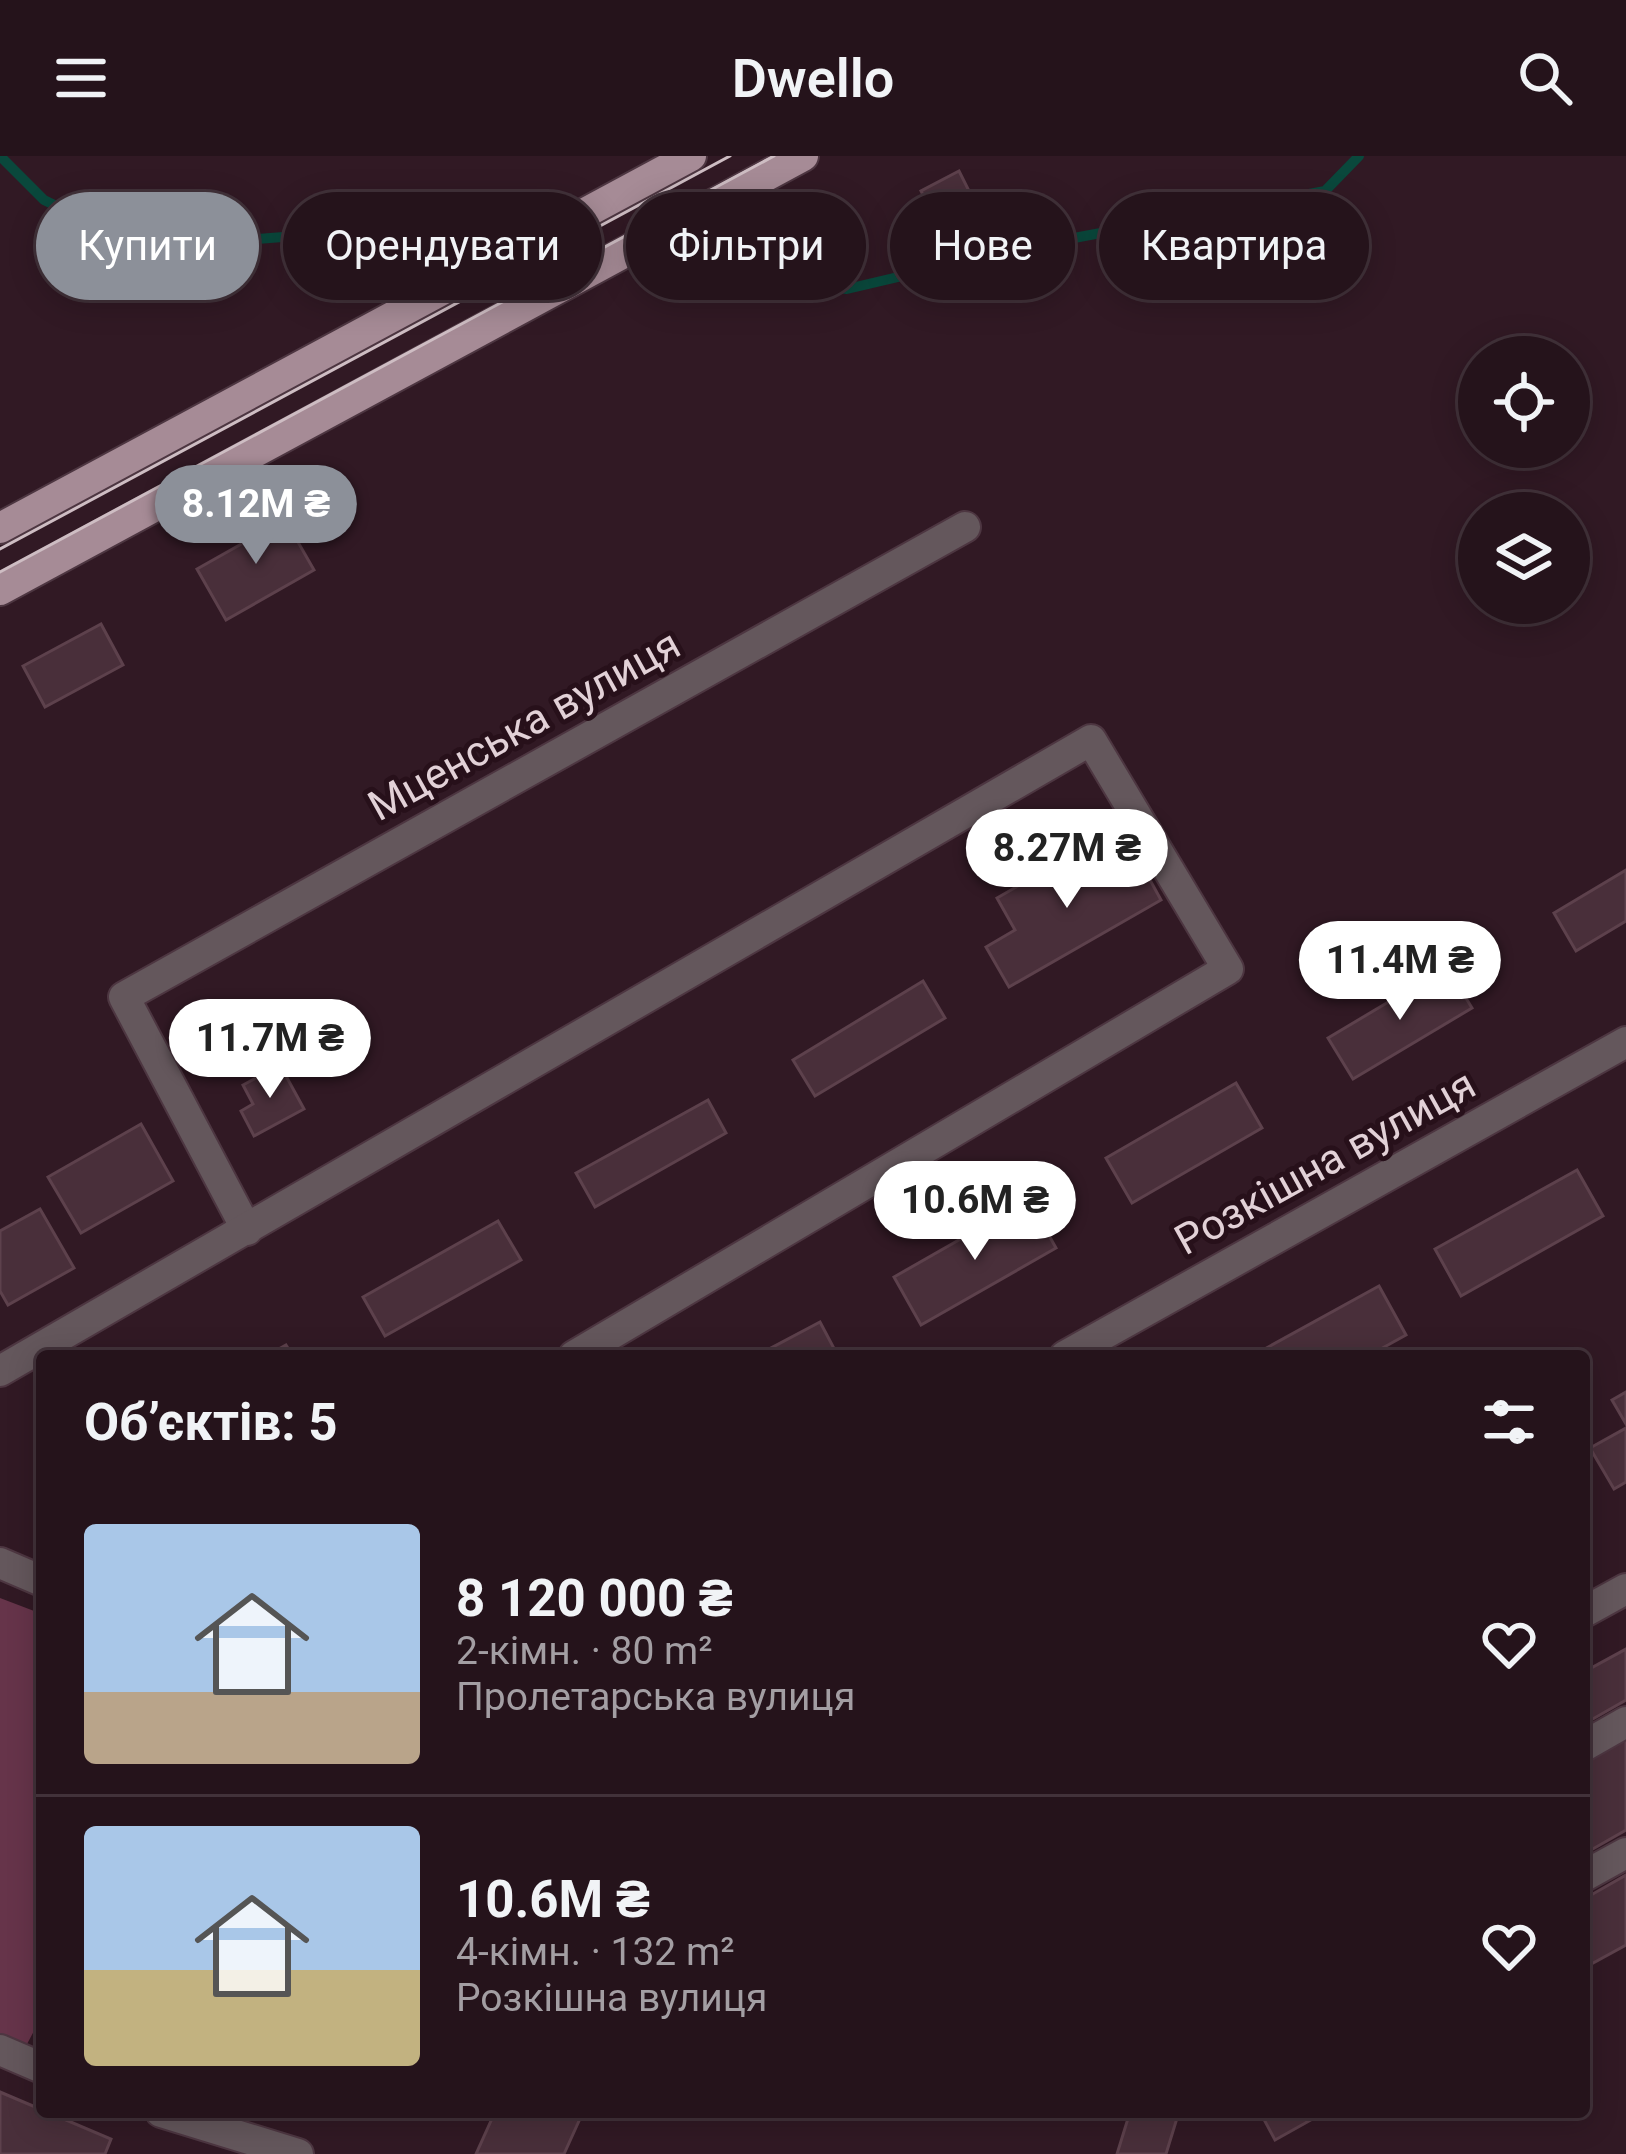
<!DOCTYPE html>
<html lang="uk">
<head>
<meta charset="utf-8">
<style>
	body { margin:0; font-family:Roboto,sans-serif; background:#2d1c24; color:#f1f3f6; height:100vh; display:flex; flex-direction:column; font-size:45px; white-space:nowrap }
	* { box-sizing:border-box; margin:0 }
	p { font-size:39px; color:#a39ea3 }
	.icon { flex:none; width:66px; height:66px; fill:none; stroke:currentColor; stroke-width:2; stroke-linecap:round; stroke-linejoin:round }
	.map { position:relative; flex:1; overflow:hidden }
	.sheet { position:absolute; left:36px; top:1194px; width:1554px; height:768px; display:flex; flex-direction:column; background:#25131b; border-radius:12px; box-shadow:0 6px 30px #0003,0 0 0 3px #42323a }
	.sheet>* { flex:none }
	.guide { position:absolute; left:36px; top:36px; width:1554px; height:108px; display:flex; gap:24px }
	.tools { position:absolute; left:1458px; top:180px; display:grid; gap:24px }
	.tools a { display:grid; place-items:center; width:132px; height:132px; border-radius:50%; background:#25131b; box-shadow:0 6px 30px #0003,0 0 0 3px #42323a; font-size:60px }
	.price { position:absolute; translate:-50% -102px; padding:0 27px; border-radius:42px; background:#fff; color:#222; font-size:39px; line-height:78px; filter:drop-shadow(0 3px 6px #0008) }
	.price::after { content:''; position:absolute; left:50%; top:72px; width:36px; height:27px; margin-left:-18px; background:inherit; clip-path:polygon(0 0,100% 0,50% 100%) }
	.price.on { background:#8c9099; color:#fff }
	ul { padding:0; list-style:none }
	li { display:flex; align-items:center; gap:36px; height:300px; padding:0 48px }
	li+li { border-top:3px solid #42323a }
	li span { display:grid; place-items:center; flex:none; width:336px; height:240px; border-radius:12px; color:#555 }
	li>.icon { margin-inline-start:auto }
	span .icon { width:144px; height:144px; fill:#fffc; stroke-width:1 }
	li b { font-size:51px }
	h2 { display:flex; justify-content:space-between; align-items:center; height:144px; padding:0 48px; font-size:51px }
	.pill { padding:0 42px; border-radius:54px; background:#25131b; box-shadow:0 6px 30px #0003,0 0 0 3px #42323a; font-size:42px; line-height:108px }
	.pill.on { background:#8c9099; color:#fff }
	header { display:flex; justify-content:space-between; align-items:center; height:156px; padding:0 48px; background:#25131b; font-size:54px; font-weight:600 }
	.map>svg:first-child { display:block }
	.green { fill:#66344a }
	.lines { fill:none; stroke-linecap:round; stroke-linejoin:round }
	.stream { stroke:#0a483c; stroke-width:10 }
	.building { fill:#492f3a; stroke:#5d414c; stroke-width:3 }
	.minor-casing { stroke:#4d3641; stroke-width:34 }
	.major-casing { stroke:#4d3641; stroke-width:34 }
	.minor { stroke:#64575c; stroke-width:30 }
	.major { stroke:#a68b96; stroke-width:30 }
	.tram { stroke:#cebdc3; stroke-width:3 }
	.labels { text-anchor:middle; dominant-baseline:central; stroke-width:10; stroke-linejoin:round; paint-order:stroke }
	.street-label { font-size:42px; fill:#e2d1d7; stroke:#27101a }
</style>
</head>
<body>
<header><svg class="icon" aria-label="menu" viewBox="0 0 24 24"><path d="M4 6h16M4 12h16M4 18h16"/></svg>Dwello<svg class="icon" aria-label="search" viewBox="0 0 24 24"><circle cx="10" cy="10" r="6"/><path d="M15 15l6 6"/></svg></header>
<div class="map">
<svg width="1626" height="1998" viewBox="0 0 1626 1998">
	<rect width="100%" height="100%" fill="#311924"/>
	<!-- green -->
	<path class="green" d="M0,1442L42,1458V1860L19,1903L0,1897Z"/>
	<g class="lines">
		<!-- stream -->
		<g class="stream">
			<path d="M0,0L44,44L143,92L322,78L418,87"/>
			<path d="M738,120L847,133L1026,91L1325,35L1359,0"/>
		</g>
	</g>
	<!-- building -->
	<g class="building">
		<path d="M959,15L982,61L944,80L921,35Z"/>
		<path d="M279,353L314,414L226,464L197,413L261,377L255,366Z"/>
		<path d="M101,468L123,509L45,551L23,510Z"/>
		<path d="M1091,688L1109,721L1139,704L1161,744L1009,831L986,791L1015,774L997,742Z"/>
		<path d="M1626,714V765L1576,795L1554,757Z"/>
		<path d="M1447,811L1472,852L1353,923L1328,882Z"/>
		<path d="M923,825L945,862L815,940L793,904Z"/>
		<path d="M280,909L304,953L254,980L241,955L253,948L243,929Z"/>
		<path d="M1236,927L1262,972L1132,1047L1106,1002Z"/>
		<path d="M708,944L726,977L595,1051L576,1017Z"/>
		<path d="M141,968L173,1025L81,1077L48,1021Z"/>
		<path d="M1577,1014L1603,1060L1461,1140L1435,1093Z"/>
		<path d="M1029,1044L1056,1092L921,1169L894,1121Z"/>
		<path d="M40,1053L74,1112L8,1149L0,1135V1075Z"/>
		<path d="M498,1065L521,1104L385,1180L363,1141Z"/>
		<path d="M1379,1130L1406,1179L1368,1200H1252Z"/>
		<path d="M820,1166L838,1200H756Z"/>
		<path d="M286,1189L293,1200H266Z"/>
		<path d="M1626,1236V1268L1612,1244Z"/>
		<path d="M1626,1272V1326L1614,1333L1590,1292Z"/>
		<path d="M1626,1493V1544L1584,1568V1516Z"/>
		<path d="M1626,1583V1674L1584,1698V1606Z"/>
		<path d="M1626,1719V1789L1584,1812V1743Z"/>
		<path d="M0,1936L111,1983L105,1998H0Z"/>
		<path d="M495,1956H583L564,1998H476Z"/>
		<path d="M1130,1956L1178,1959L1166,1998H1117Z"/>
		<path d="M1260,1956H1325L1275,1984Z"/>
	</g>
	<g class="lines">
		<defs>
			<g id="minor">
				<path d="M247,1074L124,841L965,371"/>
				<path d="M1065,1200L1626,886"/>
				<path d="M0,1215L1091,584L1228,813L574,1200"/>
				<path d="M0,1407L42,1425"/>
				<path d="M1584,1456L1626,1433"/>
				<path d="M1584,1590L1626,1566"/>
				<path d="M1584,1720L1626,1697"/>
				<path d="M0,1894L42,1912"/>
				<path d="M161,1956L298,1998"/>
			</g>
			<g id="major">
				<path d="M0,372L691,0"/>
				<path d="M0,434L803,0"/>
			</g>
		</defs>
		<!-- minor casing -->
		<use href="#minor" class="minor-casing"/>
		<!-- major casing -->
		<use href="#major" class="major-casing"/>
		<!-- minor -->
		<use href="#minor" class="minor"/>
		<!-- major -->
		<use href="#major" class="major"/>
		<!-- tram -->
		<g class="tram">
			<path d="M0,393L730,0"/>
			<path d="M0,416L774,0"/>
		</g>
	</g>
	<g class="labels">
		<!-- street labels -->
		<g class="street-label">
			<text transform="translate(524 569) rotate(-29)">Мценська вулиця</text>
			<text transform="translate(1325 1006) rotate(-29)">Розкішна вулиця</text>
		</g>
	</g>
</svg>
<div class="tools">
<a><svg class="icon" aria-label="locate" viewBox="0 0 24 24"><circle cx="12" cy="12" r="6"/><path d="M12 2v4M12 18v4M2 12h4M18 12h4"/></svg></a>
<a><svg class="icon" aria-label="layers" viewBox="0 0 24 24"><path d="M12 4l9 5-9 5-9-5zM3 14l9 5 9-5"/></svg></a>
</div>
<b class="price on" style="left:256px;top:411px">8.12M ₴</b>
<b class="price" style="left:1067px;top:755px">8.27M ₴</b>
<b class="price" style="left:1400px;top:867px">11.4M ₴</b>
<b class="price" style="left:270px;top:945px">11.7M ₴</b>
<b class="price" style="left:975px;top:1107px">10.6M ₴</b>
<div class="guide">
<a class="pill on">Купити</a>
<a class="pill">Орендувати</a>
<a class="pill">Фільтри</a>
<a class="pill">Нове</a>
<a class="pill">Квартира</a>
</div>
<section class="sheet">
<h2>Об’єктів: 5<svg class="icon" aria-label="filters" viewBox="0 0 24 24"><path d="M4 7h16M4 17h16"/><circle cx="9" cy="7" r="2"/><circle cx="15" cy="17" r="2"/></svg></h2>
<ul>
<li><span style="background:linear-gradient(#a9c7e8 70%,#b9a48a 0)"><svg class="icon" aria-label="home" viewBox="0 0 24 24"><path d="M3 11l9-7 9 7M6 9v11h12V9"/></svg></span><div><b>8 120 000 ₴</b><p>2-кімн. · 80 m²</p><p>Пролетарська вулиця</p></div><svg class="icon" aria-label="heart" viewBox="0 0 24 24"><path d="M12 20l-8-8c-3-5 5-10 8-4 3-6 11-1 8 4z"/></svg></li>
<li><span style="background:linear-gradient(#a9c7e8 60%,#c2b280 0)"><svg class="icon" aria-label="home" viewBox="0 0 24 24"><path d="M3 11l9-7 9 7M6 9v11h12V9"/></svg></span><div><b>10.6M ₴</b><p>4-кімн. · 132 m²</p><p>Розкішна вулиця</p></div><svg class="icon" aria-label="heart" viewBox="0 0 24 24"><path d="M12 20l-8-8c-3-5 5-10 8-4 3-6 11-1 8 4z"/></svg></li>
</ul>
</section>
</div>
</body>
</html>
